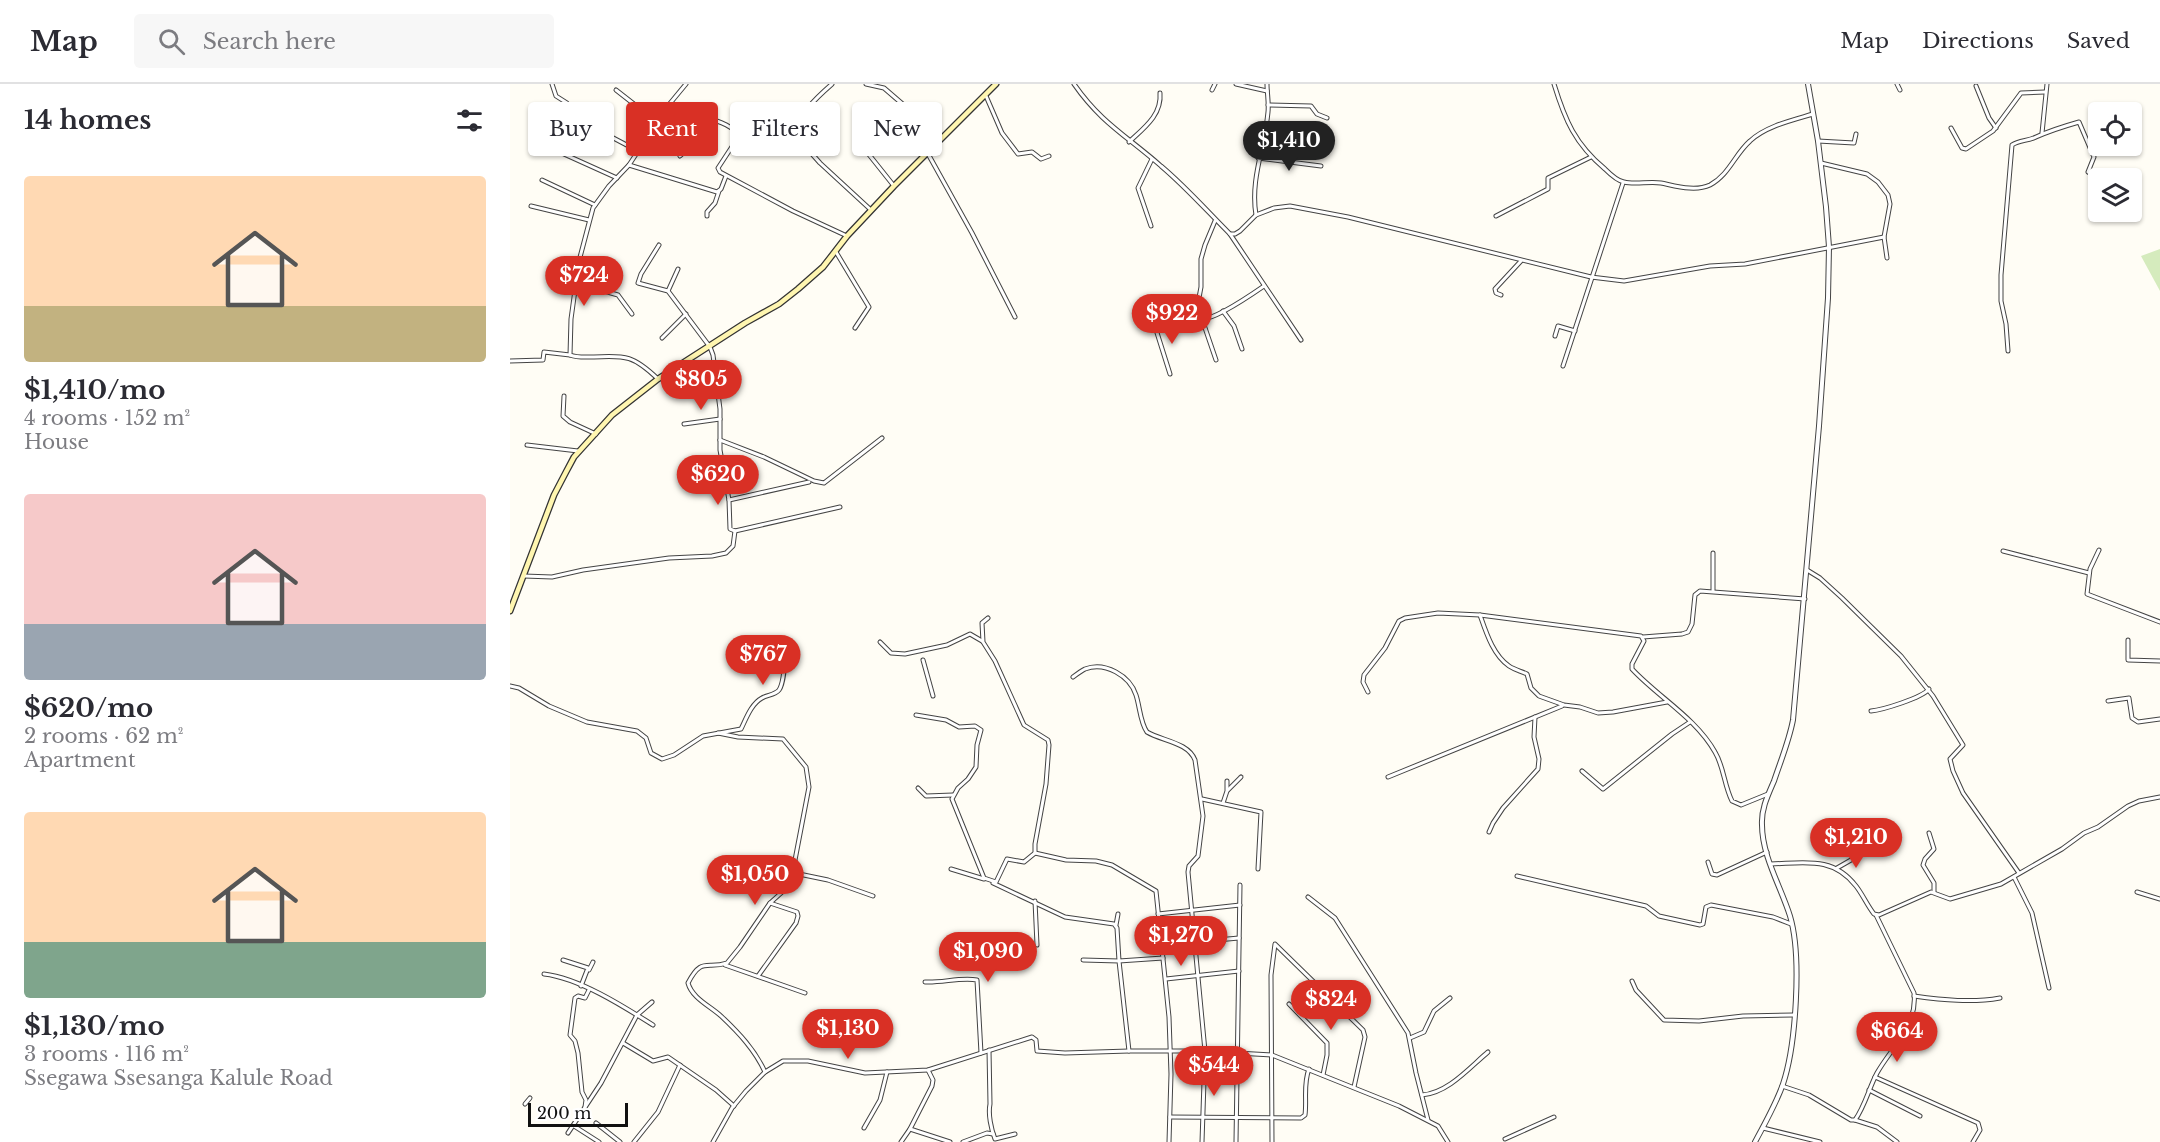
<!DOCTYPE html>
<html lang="en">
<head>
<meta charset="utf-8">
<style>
	body { margin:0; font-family:"Libre Baskerville",serif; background:#f7f7f7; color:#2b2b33; height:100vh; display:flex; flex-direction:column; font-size:22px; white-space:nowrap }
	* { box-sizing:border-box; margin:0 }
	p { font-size:20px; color:#7c7c81 }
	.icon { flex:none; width:33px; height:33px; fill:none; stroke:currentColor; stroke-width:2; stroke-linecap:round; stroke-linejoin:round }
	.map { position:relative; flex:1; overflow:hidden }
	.panel { display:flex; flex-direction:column; background:#fff; width:510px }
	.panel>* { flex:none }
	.banner { position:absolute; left:18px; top:18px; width:570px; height:54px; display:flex; gap:12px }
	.tools { position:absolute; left:1578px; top:18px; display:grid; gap:12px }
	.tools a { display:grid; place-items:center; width:54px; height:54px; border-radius:6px; background:#fff; box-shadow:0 2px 4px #0004; font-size:30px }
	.scale { position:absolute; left:18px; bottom:15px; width:100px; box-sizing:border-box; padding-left:6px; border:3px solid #111; border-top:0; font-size:16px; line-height:21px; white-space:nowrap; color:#111; -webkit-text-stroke:4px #fff; paint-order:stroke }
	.price { position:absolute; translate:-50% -51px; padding:0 14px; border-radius:21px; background:#d93025; color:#fff; font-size:20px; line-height:39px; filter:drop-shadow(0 2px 3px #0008) }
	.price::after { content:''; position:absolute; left:50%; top:36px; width:18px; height:14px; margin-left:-9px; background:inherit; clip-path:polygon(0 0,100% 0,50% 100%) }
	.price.active { background:#222; color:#fff }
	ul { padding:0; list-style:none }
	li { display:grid; align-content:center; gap:12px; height:318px; padding:0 24px }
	li span { display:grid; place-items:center; height:186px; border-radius:6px; color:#555 }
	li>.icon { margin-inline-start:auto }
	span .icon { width:108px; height:108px; fill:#fffc; stroke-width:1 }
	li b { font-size:26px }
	h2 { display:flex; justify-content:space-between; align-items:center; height:72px; padding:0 24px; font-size:26px }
	.pill { padding:0 21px; border-radius:6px; background:#fff; box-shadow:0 2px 4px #0004; font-size:21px; line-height:54px }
	.pill.active { background:#d93025; color:#fff }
	header { display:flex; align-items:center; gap:36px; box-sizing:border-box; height:84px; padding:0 30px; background:#fff; border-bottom:2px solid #e1e1e2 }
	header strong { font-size:28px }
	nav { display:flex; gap:33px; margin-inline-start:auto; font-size:21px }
	.search { width:420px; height:54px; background:#f7f7f7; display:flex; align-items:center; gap:15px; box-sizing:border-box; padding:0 21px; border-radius:6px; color:#7c7c81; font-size:22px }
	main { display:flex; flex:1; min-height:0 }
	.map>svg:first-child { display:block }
	.green { fill:#d5ebbd }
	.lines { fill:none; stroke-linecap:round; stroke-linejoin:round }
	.minor-casing { stroke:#444; stroke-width:5 }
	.tertiary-casing { stroke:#444; stroke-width:6 }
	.secondary-casing { stroke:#333; stroke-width:7 }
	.minor { stroke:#fff; stroke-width:3 }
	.tertiary { stroke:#fff; stroke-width:4 }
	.secondary { stroke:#fff6b0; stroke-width:4.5 }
</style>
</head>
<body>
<header>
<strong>Map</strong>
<div class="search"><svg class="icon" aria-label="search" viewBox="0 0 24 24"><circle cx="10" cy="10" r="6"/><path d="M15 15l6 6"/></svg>Search here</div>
<nav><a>Map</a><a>Directions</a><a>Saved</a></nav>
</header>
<main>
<section class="panel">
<h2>14 homes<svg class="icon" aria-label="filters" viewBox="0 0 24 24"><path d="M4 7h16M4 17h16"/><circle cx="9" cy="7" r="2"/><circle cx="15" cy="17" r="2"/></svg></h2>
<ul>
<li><span style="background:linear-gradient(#ffd9b3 70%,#c2b280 0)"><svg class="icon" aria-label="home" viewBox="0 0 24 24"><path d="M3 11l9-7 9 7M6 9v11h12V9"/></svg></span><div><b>$1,410/mo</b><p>4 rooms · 152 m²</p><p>House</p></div></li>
<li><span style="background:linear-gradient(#f6c9c9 70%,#9aa5b1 0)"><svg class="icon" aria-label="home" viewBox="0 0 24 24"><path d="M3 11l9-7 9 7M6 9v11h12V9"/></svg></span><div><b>$620/mo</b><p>2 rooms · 62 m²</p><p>Apartment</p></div></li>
<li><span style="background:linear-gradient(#ffd9b3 70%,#7fa58c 0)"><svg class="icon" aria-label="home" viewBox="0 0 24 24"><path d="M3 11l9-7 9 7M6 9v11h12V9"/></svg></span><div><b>$1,130/mo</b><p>3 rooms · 116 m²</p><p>Ssegawa Ssesanga Kalule Road</p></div></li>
</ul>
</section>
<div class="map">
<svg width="1650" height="1058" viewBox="0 0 1650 1058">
	<rect width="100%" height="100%" fill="#fffdf5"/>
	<!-- green -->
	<path class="green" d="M1650,165V207L1631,172Z"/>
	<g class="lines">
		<defs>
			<g id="minor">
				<path d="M42,0L46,12L57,19L56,29L128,67"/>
				<path d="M322,0C306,14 288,30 286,52L310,79L361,126"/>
				<path d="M356,0L374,4L432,54"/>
				<path d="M564,0C591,39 617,52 651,82C676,103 697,127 720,150H725L730,147L746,131L764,124L780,122L838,133L1081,193L1114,197L1200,182L1235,180L1374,153"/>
				<path d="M726,0L757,7"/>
				<path d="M1044,0C1055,36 1065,60 1095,85C1100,90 1107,97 1114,98C1125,101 1139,97 1151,99C1166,102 1185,108 1200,101C1219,91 1225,70 1240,57C1256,42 1283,36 1303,30"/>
				<path d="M1387,0L1390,6"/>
				<path d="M1466,2L1479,34L1486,44"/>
				<path d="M106,6L147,38"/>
				<path d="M702,6L705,0"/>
				<path d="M476,12L492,49L508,70L522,68L531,75L539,72"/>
				<path d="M758,21L801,22L807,30L817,34"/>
				<path d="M1441,44L1452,64L1456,65L1483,47L1511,9L1535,8"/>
				<path d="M754,49L815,57"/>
				<path d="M1532,49L1537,0"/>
				<path d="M345,53L384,102"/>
				<path d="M1308,57L1344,59L1346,50"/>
				<path d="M619,58C634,44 652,31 650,9"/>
				<path d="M752,59L803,65"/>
				<path d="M45,66L107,94"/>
				<path d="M417,68L462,149L505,233"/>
				<path d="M170,72L180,63L200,36C209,36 225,44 229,52L208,84L210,88L283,127L337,152"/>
				<path d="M748,74L811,82"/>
				<path d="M1311,79L1357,90L1368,98L1378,111L1380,120L1374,153L1377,174"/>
				<path d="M119,81L207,108L211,105L216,92"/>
				<path d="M32,96L85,121"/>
				<path d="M21,122L79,136"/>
				<path d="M746,131C740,95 755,63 758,28C759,19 757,9 757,0"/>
				<path d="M197,132V128L205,119L209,107"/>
				<path d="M986,132L1038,105V94L1081,73"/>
				<path d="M705,137L695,161L691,175V203L688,219L692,235L706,276"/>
				<path d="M641,142L628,104L642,75"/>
				<path d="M720,150L791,256"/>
				<path d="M149,161L131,190L128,199L158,207L200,263L203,271L210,325V366L219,416L220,445L225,447L330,423"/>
				<path d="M326,168L359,223L345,244"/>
				<path d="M66,199L108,211L122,230"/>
				<path d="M158,207L168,185"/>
				<path d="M991,211L986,209L985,205L1011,177"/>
				<path d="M637,217L660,290"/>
				<path d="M713,227L724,242L732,265"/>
				<path d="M692,235C706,235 741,211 754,202"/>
				<path d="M644,238L688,219"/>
				<path d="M1045,252L1048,242L1065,247"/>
				<path d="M152,254L176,230"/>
				<path d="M1498,267L1496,240L1491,217V191L1502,61C1509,56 1518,57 1526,53C1539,47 1555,42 1569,38L1584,73L1578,88L1588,94"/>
				<path d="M0,277L33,276L34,268L60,271"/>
				<path d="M1053,282L1113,99"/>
				<path d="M148,295C124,272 116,271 84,273C75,273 68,274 60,271L61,235L69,177L83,124L99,102L119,81L157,23L176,0"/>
				<path d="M54,312L53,332L60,338L86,350"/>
				<path d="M174,340L210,335"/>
				<path d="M210,356L254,373L304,397L314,399L372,354"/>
				<path d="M17,361L68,367"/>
				<path d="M219,416L299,398"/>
				<path d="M1589,466L1580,485L1577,510L1650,538"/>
				<path d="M1493,467L1579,489"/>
				<path d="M1297,486L1310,494L1332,514L1391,572L1423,612L1453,661L1440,675L1443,687L1453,709L1509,789"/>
				<path d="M14,492L42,493L73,486L159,474L202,472L216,469L223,462L225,447"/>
				<path d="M1203,507V469"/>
				<path d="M970,531C976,548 983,571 999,582C1005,586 1011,587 1017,590L1021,604L1029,612L1054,621L1070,623L1088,629L1103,628L1157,618"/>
				<path d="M1133,553L1172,550L1178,548L1182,540L1185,511L1190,507L1295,515"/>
				<path d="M1618,556V576L1650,577"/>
				<path d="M370,558L381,569L395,570L437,561L460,550L472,557"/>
				<path d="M413,576L423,612"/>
				<path d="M563,593C567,590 571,587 575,585C595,577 620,592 626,611C630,623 630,638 637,648C652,657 678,658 685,676L693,732L688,772L679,782L678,788L695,967L692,1058"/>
				<path d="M0,602L9,604L39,622L77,638L127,647L136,654L141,669L152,675L164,671L193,652L231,645C236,635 241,620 252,614C257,611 265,611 269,606C275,598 275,571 276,559"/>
				<path d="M858,608L853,598L854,591L875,564L889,537L895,534L928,529L970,531L1131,552L1134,557L1122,580V585C1148,613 1186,634 1205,668C1214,683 1214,701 1222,717L1231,721L1258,710"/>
				<path d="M1598,617L1619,614L1622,634L1628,638L1650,635"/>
				<path d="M1361,627C1372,626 1412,614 1419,605"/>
				<path d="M406,631L436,636L449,643L465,642L471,646L467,661L466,683L458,695L448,704L442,715L474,794L486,798L497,775L514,778L525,769V760L536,700L539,661L538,656L514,641L485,577L473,558L472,539L478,534"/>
				<path d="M208,649L228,653L273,655L296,683L299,703L285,776L289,793L260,819L230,863L217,879C197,886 192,872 178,899C182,914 200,922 211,932C229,949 245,966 255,988"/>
				<path d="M1072,687L1093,705L1162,650L1180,638"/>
				<path d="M878,693L1052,622"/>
				<path d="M408,704L416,712L443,711"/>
				<path d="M718,706L731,693"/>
				<path d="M692,715L751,728L748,785"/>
				<path d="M713,719L717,707V697"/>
				<path d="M979,748L983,739L993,724L1028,685L1029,675L1024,653L1025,633"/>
				<path d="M1419,749L1424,765L1415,775L1413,781L1424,799V808"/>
				<path d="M525,769L556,776L586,777L602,781L646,807L659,933L661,990L659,1058"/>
				<path d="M1198,778L1202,790L1207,791L1257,768"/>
				<path d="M1261,780C1295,779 1323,772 1346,802C1353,811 1357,821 1364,830L1369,831L1421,808L1440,815L1491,800L1552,765L1574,749L1588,743L1618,722L1629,717L1650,713"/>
				<path d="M1327,784L1355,768"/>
				<path d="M441,785L474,795"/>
				<path d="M289,790L318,796L363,812"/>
				<path d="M1007,792L1136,822L1149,832L1190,841L1193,840L1196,823L1201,821L1263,833L1281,840"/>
				<path d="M1504,793L1522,829L1539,904"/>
				<path d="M483,799L555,833L604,840L607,844L609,877L653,874"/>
				<path d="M1627,808L1650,815"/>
				<path d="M798,813L825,834L898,949L906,989L918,1036"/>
				<path d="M525,817L527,861"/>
				<path d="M648,830L730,821"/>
				<path d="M606,841L608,830"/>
				<path d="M684,858L729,854"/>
				<path d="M53,876L78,884L71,902"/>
				<path d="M573,876L609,877L619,967"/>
				<path d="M215,881L295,909"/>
				<path d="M79,886L83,878"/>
				<path d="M34,890C69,894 113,922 143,941"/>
				<path d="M248,892L286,839L288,832L287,828L260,819"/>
				<path d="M656,895L729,887"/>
				<path d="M1122,897L1126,906L1154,936L1189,937L1233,932L1283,931"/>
				<path d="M415,898C432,899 451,893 467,896L471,969"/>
				<path d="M1404,912C1433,916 1462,919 1490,914"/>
				<path d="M779,920L817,959V971L813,991"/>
				<path d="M900,954L914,948L924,927L940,914"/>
				<path d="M113,959L143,977L158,973L206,1006L224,1022"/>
				<path d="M479,966L480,1020C478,1030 481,1045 485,1055L505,1050"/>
				<path d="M727,969L762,971L889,1022L928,1042L938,1058"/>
				<path d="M1365,993L1468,1039L1470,1046L1463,1058"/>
				<path d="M1272,1002L1299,1011L1341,1036H1345C1355,1022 1359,1004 1367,989C1381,964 1408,941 1404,909L1366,831"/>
				<path d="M1359,1006L1410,1032"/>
				<path d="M912,1011C938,1009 959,984 978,968"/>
				<path d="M15,1020L20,1014"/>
				<path d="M75,1023L76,1016L72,1008L68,969L65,957L60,951L65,914L68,912L75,914L79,906"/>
				<path d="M660,1033L791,1034L795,1031C797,1016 793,1000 799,985"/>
				<path d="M1345,1036L1367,1043L1387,1058"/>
				<path d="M86,1039L110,1058"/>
				<path d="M64,1042L89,1058"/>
				<path d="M354,1044L370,1016L377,988"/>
				<path d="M1253,1044L1310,1058"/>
				<path d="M400,1045L440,1058"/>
				<path d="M58,1049L91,999L127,931L142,918"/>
				<path d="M995,1055L1044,1033"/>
				<path d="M124,1058L148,1028L170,981"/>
				<path d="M203,1058L222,1024L236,1007L255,988L273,977H298L355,989L418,986L522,953L526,956L527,967L555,969L619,967H695"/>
				<path d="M391,1058L400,1045L422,1002L423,996L418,986"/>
				<path d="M453,1058L477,1049L483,1050"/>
				<path d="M726,1058L730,801"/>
				<path d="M762,1058L761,891L765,860L853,946L855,953L844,1003"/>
			</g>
			<path id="tertiary" d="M1245,1058C1255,1039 1266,1020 1273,1000C1286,961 1292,872 1280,832C1271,803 1252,772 1252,741C1251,725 1258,711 1264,697C1271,676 1279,657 1283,636L1309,342L1318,214L1319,163L1316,123L1308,57L1298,0"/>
			<path id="secondary" d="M0,527L44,411L56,388L64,373L102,331L148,295L235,239L269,220L288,205L313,183L337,152L384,102L486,0"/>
		</defs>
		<!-- minor casing -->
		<use href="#minor" class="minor-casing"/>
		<!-- tertiary casing -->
		<use href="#tertiary" class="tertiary-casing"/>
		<!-- secondary casing -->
		<use href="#secondary" class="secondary-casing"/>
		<!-- minor -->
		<use href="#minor" class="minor"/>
		<!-- tertiary -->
		<use href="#tertiary" class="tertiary"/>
		<!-- secondary -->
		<use href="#secondary" class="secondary"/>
	</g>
</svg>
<div class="tools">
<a><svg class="icon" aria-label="locate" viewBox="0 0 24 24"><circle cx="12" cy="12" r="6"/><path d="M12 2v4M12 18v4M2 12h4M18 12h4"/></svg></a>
<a><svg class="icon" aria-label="layers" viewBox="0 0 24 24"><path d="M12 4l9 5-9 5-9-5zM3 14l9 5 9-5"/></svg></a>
</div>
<div class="scale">200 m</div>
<b class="price active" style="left:779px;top:88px">$1,410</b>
<b class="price" style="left:74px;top:223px">$724</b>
<b class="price" style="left:662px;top:261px">$922</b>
<b class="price" style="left:191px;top:327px">$805</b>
<b class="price" style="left:208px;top:422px">$620</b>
<b class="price" style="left:253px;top:602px">$767</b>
<b class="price" style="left:1346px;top:785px">$1,210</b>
<b class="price" style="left:245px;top:822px">$1,050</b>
<b class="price" style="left:671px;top:883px">$1,270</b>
<b class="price" style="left:478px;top:899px">$1,090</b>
<b class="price" style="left:821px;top:947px">$824</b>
<b class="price" style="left:338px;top:976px">$1,130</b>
<b class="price" style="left:1387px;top:979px">$664</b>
<b class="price" style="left:704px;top:1013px">$544</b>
<div class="banner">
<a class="pill">Buy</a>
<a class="pill active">Rent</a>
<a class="pill">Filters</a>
<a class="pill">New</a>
</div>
</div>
</main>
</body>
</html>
